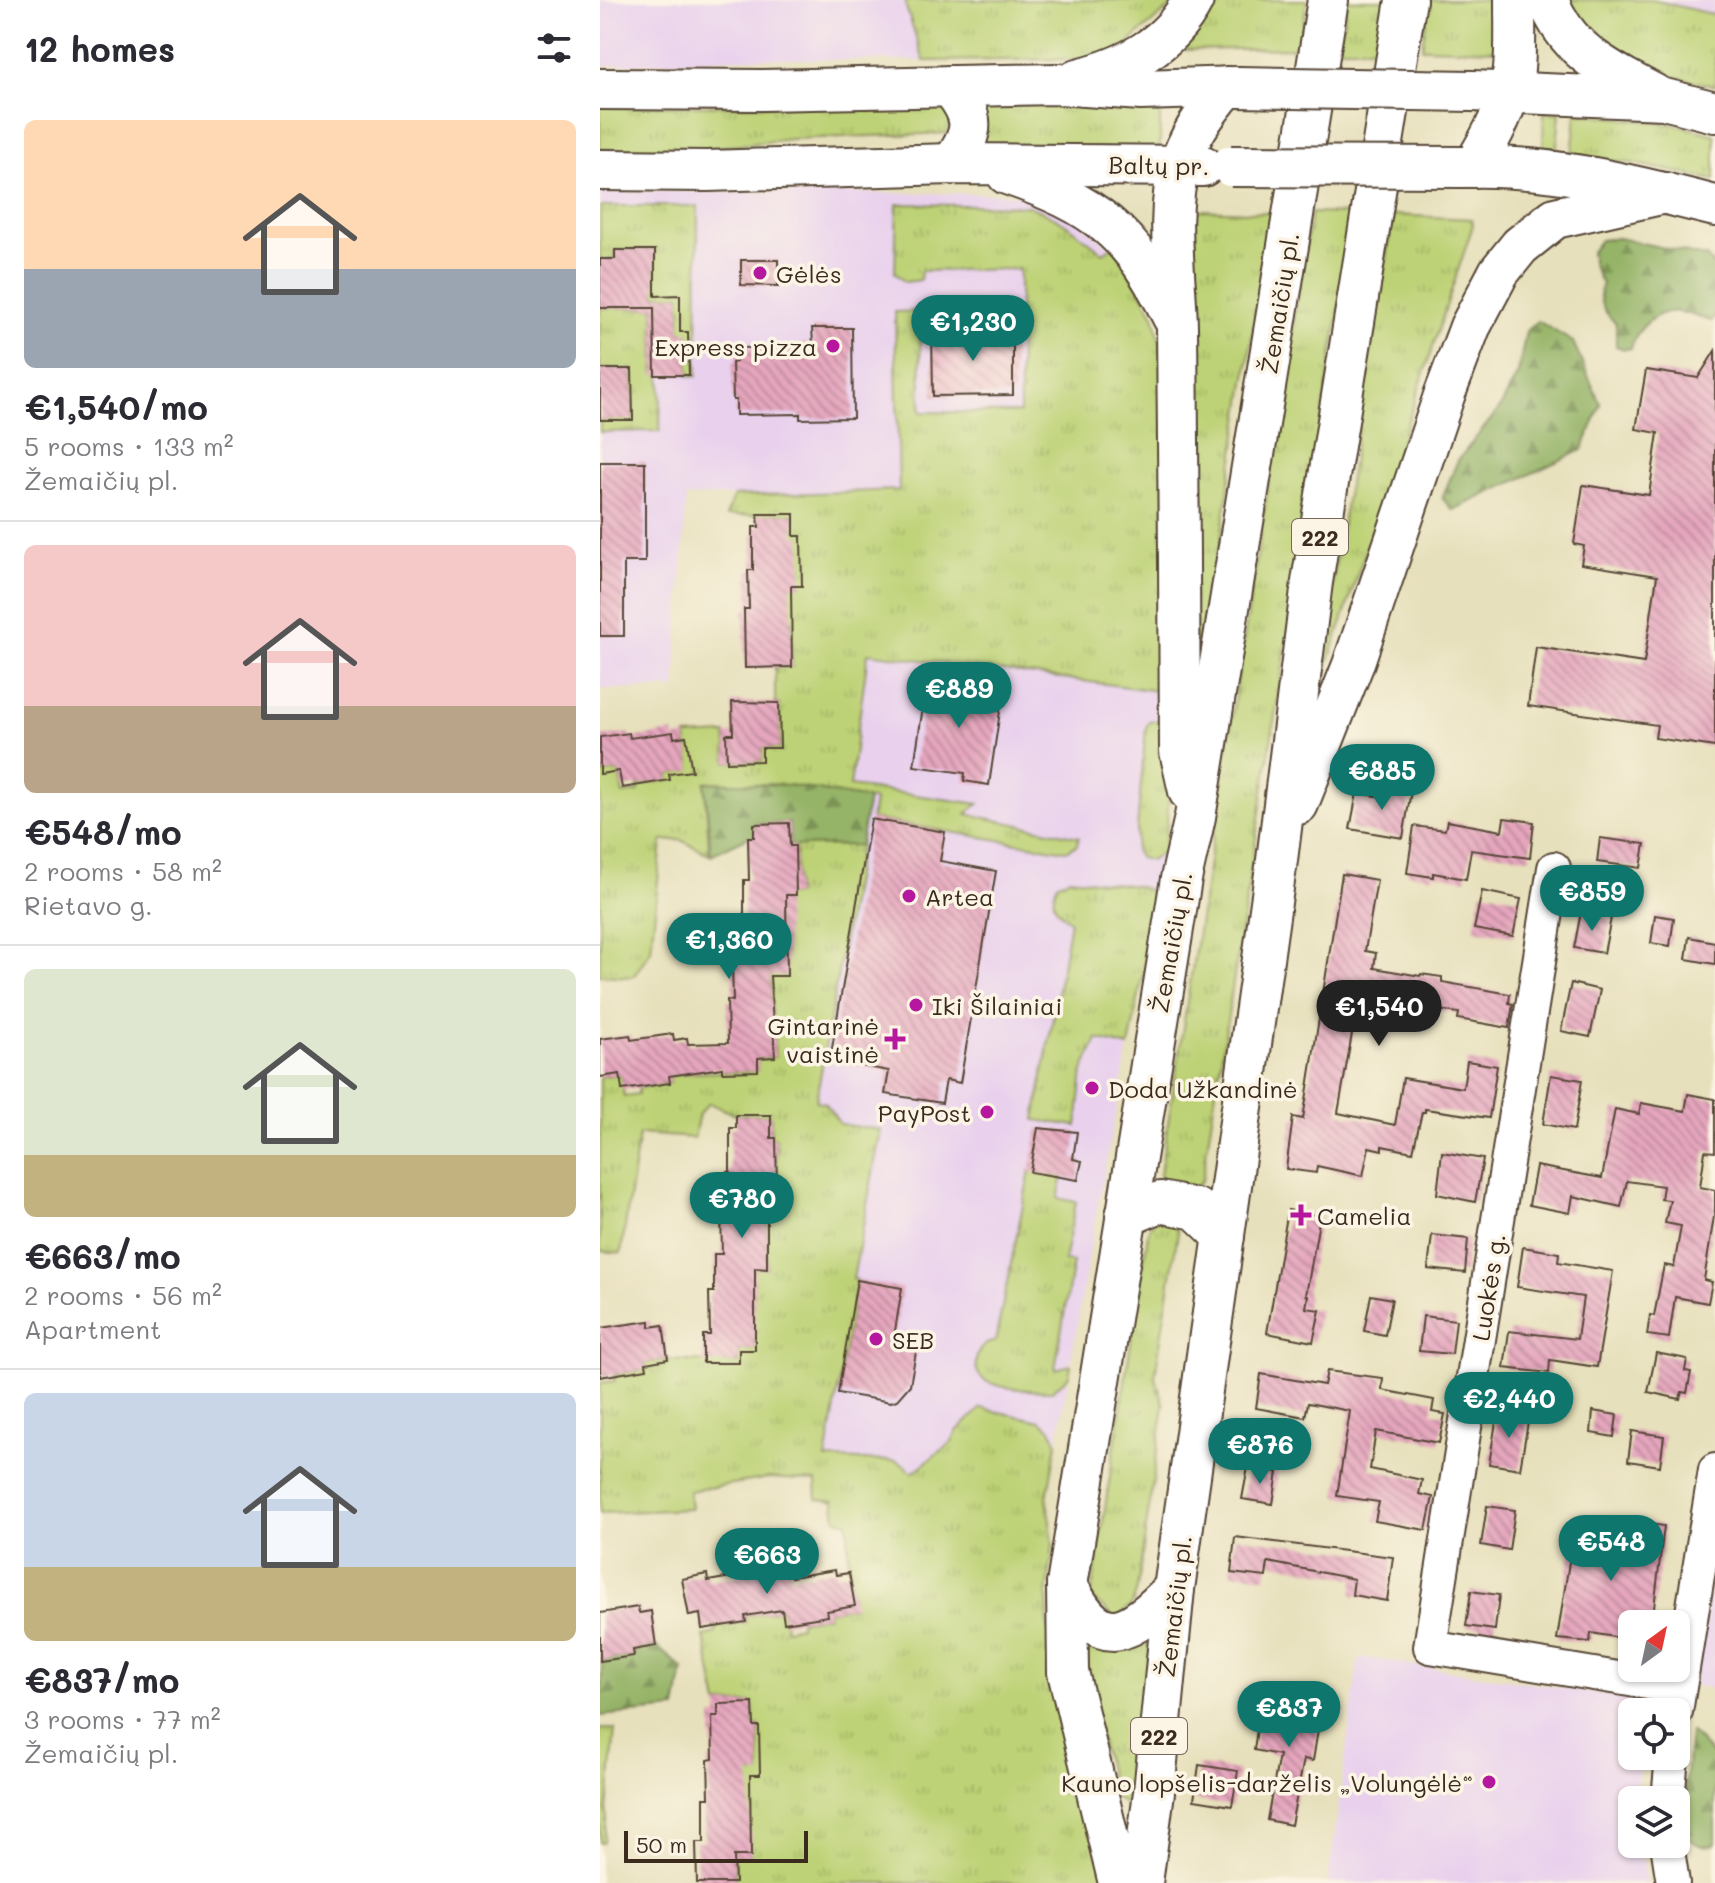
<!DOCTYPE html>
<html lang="en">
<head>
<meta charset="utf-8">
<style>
	body { margin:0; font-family:Mali,sans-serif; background:#f7f7f7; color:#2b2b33; height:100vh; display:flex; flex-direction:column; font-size:30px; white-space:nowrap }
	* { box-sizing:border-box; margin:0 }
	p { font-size:26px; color:#7c7c81 }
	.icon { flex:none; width:44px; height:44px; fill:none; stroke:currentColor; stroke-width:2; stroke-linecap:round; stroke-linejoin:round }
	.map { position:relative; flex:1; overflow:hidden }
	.sheet { display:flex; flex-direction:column; background:#fff; width:600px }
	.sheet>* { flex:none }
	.needle { width:52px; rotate:33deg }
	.buttons { position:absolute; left:1018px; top:1610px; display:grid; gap:16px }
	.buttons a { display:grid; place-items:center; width:72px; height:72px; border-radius:12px; background:#fff; box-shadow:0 2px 6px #0004; font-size:40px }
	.scale { position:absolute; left:24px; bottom:20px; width:184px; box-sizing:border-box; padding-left:8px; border:4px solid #3b2a1e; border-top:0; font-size:22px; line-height:28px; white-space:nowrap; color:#3b2a1e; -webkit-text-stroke:6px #fcf5e5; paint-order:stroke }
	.price { position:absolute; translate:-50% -68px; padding:0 18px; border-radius:28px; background:#0f766e; color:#fff; font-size:26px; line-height:52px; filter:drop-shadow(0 2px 4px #0008) }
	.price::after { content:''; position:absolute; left:50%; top:48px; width:24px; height:18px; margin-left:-12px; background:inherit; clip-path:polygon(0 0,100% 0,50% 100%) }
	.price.active { background:#222; color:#fff }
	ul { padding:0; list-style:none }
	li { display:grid; align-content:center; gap:16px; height:424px; padding:0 24px }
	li+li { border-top:2px solid #e1e1e2 }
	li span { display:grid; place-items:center; height:248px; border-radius:12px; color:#555 }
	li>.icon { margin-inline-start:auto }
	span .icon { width:144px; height:144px; fill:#fffc; stroke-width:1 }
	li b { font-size:34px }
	h2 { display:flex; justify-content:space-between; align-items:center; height:96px; padding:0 24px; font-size:34px }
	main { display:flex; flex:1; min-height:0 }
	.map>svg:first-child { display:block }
	.built { fill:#e9d1ed }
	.grass { fill:url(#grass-tufts); stroke:#7c7e4a; stroke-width:2 }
	.forest { fill:url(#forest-firs); stroke:#686f42; stroke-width:2 }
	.building { fill:url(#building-back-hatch) }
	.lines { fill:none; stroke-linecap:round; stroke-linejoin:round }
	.minor-casing { stroke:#554536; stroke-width:36 }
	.major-casing { stroke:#554536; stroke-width:44 }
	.minor { stroke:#fff; stroke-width:32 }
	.major { stroke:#fff; stroke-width:40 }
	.major-bridge-casing { stroke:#554536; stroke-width:44; stroke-linecap:butt }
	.major-bridge { stroke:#fff; stroke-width:40 }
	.poi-dot { fill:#b5179e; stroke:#fcf5e5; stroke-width:3 }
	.labels { text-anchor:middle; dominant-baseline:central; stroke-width:7; stroke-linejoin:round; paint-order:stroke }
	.shield { fill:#fcf5e5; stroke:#75675a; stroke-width:2 }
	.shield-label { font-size:22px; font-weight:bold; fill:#3b2a1e }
	.street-label { font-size:24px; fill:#3b2a1e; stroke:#fcf5e5 }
	.poi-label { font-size:24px; fill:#3b2a1e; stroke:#fcf5e5; text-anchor:start }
</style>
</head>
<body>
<main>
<section class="sheet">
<h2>12 homes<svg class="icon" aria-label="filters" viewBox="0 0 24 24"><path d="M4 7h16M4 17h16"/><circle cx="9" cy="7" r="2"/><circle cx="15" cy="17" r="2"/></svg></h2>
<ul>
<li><span style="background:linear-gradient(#ffd9b3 60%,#9aa5b1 0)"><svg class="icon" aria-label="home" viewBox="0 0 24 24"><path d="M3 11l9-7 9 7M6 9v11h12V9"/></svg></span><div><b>€1,540/mo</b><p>5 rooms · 133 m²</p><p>Žemaičių pl.</p></div></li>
<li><span style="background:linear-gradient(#f6c9c9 65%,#b9a48a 0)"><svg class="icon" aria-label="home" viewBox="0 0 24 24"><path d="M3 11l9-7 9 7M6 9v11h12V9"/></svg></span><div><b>€548/mo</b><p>2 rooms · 58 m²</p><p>Rietavo g.</p></div></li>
<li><span style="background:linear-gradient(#dfe7d0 75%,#c2b280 0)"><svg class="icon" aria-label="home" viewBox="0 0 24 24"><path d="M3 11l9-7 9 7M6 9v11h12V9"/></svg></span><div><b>€663/mo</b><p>2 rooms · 56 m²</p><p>Apartment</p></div></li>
<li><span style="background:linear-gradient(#c9d6e8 70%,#c2b280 0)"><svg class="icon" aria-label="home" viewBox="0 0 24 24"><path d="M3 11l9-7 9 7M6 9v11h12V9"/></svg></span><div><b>€837/mo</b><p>3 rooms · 77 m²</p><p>Žemaičių pl.</p></div></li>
</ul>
</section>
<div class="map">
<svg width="1115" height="1883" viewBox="0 0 1115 1883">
	<defs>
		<pattern id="grass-tufts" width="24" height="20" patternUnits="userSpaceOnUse" patternTransform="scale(2)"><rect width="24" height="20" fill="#bdd276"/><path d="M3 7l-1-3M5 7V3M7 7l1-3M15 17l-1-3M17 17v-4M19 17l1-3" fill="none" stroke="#a3b466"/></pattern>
		<pattern id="forest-firs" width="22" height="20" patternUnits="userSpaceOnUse" patternTransform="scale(2)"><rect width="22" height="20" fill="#96b467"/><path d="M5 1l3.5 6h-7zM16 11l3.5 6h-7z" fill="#7c9354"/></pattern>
		<pattern id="building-back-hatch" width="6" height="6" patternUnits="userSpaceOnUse" patternTransform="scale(2)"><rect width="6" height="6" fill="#e5a6bd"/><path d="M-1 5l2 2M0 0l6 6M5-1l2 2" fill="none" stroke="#bb8799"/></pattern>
	</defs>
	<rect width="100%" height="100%" fill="#fcf5e5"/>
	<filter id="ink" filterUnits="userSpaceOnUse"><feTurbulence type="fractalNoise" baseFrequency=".0125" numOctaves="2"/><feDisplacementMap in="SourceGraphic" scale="16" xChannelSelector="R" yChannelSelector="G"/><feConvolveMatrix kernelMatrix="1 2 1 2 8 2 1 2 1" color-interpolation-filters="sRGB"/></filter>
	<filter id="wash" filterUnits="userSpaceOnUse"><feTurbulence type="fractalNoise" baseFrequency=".006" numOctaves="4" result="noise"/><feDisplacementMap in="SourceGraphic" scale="32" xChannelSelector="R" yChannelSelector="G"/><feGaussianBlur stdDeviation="1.8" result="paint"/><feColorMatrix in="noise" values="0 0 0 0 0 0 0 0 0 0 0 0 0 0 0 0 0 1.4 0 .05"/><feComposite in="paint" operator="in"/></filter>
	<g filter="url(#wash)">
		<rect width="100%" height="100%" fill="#e7e0bc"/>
		<!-- built -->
		<g class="built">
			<path d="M0,0H306V7L324,61L136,58L0,66Z"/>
			<path d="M1009,0H1115V28Z"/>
			<path d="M0,191L400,194L426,196L455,202L530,264L569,791L565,850L556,906L494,1225L457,1443L451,1429L357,1431L352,1442L311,1474L296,1461L226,1459L257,1280L253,1279L280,1130L240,1124L225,1103L216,1101L268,800L248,796L268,653L266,492L86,497L75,688L0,689Z"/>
			<path d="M1115,1561V1689L1093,1685Z"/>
			<path d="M759,1657L1048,1701L1047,1712H1032V1756H1040L1036,1800H1032V1844H1040L1047,1883H728Z"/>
		</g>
		<!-- grass -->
		<g class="grass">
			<path d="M306,0H579L516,53L481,59L324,61L306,7Z"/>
			<path d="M608,0H707L699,48L584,50L579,45Z"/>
			<path d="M747,0H789L781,48H739Z"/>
			<path d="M829,0H902L900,50L822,48Z"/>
			<path d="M957,0H1053L1115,15V86L1019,64Z"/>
			<path d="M382,102L560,105V150L376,146Z"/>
			<path d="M339,105L351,108L350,133L191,139L86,151L0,149V106Z"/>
			<path d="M944,112L960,113L956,155L943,154Z"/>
			<path d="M976,113L1076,125L1115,135V180L1032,163L972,157Z"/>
			<path d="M297,204L428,206C461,217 477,232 503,253L514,246L554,315L563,356L567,692L268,653L250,786L379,804L366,814L479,837L477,845L466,851L271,819L274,800L188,785L105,782L109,854L81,840L62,841L51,950L33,977L0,975V774L19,771L23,794L38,792V785L69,780V774L91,770L86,736L126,734L127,762L162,761V748H180L179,704L175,703V667H192V620L186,619L194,514L126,516L134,496L299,490L295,312L320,311L321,412L420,413L419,269L321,271L320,280L305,282L295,273Z"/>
			<path d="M0,206H98L97,376L89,375L88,333L80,332V295L55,296V250H15V259H0Z"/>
			<path d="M602,210L671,213L601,667L596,675L588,212Z"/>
			<path d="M711,213L754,214L602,1180L592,1192L562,1186L560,1174Z"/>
			<path d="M793,215L871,219L873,225L720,688L729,605Z"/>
			<path d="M0,308H54L55,374L61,375L60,431L0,432V420L33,419L32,369H0Z"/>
			<path d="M562,720L569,791L565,850L551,861L540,858L535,851L546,727L549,722Z"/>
			<path d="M260,845L216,1101L225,1103L240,1124L281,1130L253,1279L257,1280L226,1459L296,1461L304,1465L312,1473L352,1442L357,1431L381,1408L440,1421L451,1429L457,1443L447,1498L453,1544L447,1596L448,1626L506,1883H135L134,1856H150L145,1775L160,1774L159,1726H154L153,1703L118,1704L104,1636L116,1633V1627L146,1622L145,1616L182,1610L186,1629L200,1626V1621L228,1616L227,1611L254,1606L249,1573L248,1522L236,1519L234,1501L217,1499L216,1481L169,1478L89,1491L91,1509L0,1513V1383L15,1381L14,1375L46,1369L45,1363L65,1360L139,1363V1350L155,1349L152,1268H167V1221L163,1188H177L176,1138H171V1115H136L109,1103L99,1114L94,1138L39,1134L21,1253L0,1251V1077L20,1074L24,1096L38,1094V1088L70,1083L69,1076L92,1073L157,1071L158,1058L175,1057L170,976L181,895H196L195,846Z"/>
			<path d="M470,878L537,886L548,890L556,906L529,1047L497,1039L483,1071L477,1126L435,1120L470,921C454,909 449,902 458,883Z"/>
			<path d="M430,1171L463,1177L458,1198L476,1202L464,1261L473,1262L455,1369L471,1365L469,1376L452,1391C436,1391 395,1389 383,1379C369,1368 377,1342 395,1342Z"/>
			<path d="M555,1220L574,1223L578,1232L555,1376L564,1405L537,1589L532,1605L515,1619L491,1597L549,1228Z"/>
			<path d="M484,1637L538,1638L545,1640L549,1650L535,1799L532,1803H523L515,1797L487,1686Z"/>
			<path d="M0,1729H15L4,1843H0Z"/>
		</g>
		<!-- forest -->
		<g class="forest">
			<path d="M1018,238L1106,257L1115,267V318L1111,321C1101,318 1090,314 1079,312C1057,308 1036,329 1031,348L1024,349L1016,346V324C1004,311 996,302 1002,284L994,268L991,252L1000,240Z"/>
			<path d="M938,321L973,342L1001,405L982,450L853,510L842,498L858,460L900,408L918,373L926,331Z"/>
			<path d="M105,782L188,785L268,799L260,845L190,846L189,823L155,824L154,837H148L111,855Z"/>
			<path d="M56,1646L83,1669L76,1709L0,1716L2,1661L34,1656L33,1650Z"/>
			<path d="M1090,1731L1115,1757V1845L1101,1846L1087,1838L1084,1799Z"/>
		</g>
		<g id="blocks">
			<!-- building -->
			<g class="building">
				<path d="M15,250H55V296L80,295V332H88L89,375H55L54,308H0V259H15Z"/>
				<path d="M141,260H178V286L141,285Z"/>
				<path d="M212,328H252L253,418L200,419V414L136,415V400H133L132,363L136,362V348L199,347V344L213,343Z"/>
				<path d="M332,330H413V395L333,396Z"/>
				<path d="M1115,351V747L1055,738L1057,725L928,706L936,647L1044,663L1057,576L981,564L984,546L974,544L983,485L1049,495L1058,433L1036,429L1046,370L1098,378Z"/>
				<path d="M0,369H32L33,420H0Z"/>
				<path d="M0,462H45V562H24V636H0Z"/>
				<path d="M158,514H194V536H201L202,586H191L192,667L145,668L144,609H149L148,570H153V527H159Z"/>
				<path d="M327,680L403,691L389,785L364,781L365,773L314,766Z"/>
				<path d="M132,702L179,703L180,748H162V761L127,762L126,734H133Z"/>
				<path d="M73,732L74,738L86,736L92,771L69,774L70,780L22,788L19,771L0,774V737L29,733L30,738Z"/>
				<path d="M779,786L811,791L803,838L750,829L757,793L777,796Z"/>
				<path d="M904,818L934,822L930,858L871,850L866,879L833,873V877L807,873L814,826L845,830L847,821L902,831Z"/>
				<path d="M271,819L345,832L340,861L396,871L360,1083L346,1080L342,1103L285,1094L289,1071L230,1060Z"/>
				<path d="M189,823L190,846H195L196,895H186L187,976H170L175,1057L158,1058V1071L122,1072V1068L69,1076L70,1083L22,1090L20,1074L0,1077V1039L30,1035L31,1040L73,1034L74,1040L87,1038L88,1044L128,1043L127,1000L133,1001L132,962H140V919H144V880H149L148,837H154V824Z"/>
				<path d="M1000,838L1045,844L1041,868L997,862Z"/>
				<path d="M742,874L777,880L765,951L776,953L774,968L820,976L821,974L842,977V982L910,994L909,1003L913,1004L909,1028L858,1019L859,1013L816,1007L818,996L771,988L767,1019L755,1017L738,1113L795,1125L803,1078L863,1088L867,1061L897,1066L889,1118L825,1109V1112H822L813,1152L782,1146V1150L769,1147L763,1176L717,1166L716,1173L686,1169L693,1117L703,1119Z"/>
				<path d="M882,891L921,899L913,936L874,929Z"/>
				<path d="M981,912L1011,918L1004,953L974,948Z"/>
				<path d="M1055,915L1074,918L1070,946L1051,943Z"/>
				<path d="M1089,937L1115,942V964L1086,959Z"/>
				<path d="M971,983L1000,990L990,1037L961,1031Z"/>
				<path d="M951,1075L982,1080L974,1130L943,1124Z"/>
				<path d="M1088,1094L1115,1099V1152L1105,1151L1100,1187L1115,1190V1210L1104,1280L1112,1282L1108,1303L1075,1297L1069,1338L1047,1335L1050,1315L1054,1316L1064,1265L1074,1267L1081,1226L1065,1223L1070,1200L1061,1199L1063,1186L1027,1181L1021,1207L973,1196L970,1213L929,1205L936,1166L1002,1178L1015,1109L1039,1114L1041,1103L1085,1111Z"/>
				<path d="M136,1115H171V1138H176L177,1188H167V1269L155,1268V1350H139V1363H103V1335H110L109,1292H114V1254H122L121,1210L126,1211V1172H130V1128H136Z"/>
				<path d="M438,1128L477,1132L473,1159L482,1161L478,1180L430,1172Z"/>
				<path d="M842,1152L883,1159L875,1202L837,1194Z"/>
				<path d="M688,1210L720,1216L706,1295L708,1296L706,1308L720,1310L713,1342L667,1333Z"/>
				<path d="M832,1235L868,1239L865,1273L828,1269Z"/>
				<path d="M923,1247L959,1253L958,1262L1013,1271L997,1367L950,1360L949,1373L904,1368L909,1331L977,1339L983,1297L917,1287Z"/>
				<path d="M257,1280L302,1288L294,1337L318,1341L310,1385L297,1400L291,1402L238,1393Z"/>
				<path d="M771,1295L792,1299L785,1335L764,1331Z"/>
				<path d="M823,1316L856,1320L852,1354L819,1351Z"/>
				<path d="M50,1321V1327L63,1325L68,1359L46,1363L47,1369L0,1377V1328Z"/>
				<path d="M1056,1353L1087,1359L1085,1371L1091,1372L1087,1393L1082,1392L1080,1399L1048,1392Z"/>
				<path d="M727,1371L783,1378L782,1390L834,1400L832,1412L845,1414L839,1443L776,1431L770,1469L822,1480L819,1494L833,1497L826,1530L775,1521L779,1502L737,1496L750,1411L708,1403L705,1417L656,1408L661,1374L724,1385Z"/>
				<path d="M898,1410L929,1416L920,1469L889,1464Z"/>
				<path d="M993,1411L1017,1415L1014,1437L991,1433Z"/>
				<path d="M1032,1431L1064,1436L1060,1466L1028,1461Z"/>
				<path d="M648,1467L678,1472L673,1504L642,1499Z"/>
				<path d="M887,1506L915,1510L909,1550L881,1545Z"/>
				<path d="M1030,1521L1064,1526L1052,1624H1032V1640L991,1633L990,1642L957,1639L974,1530L1028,1539Z"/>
				<path d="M635,1537L793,1557L787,1601L752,1595L754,1579L668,1562L666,1577L631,1573Z"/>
				<path d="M189,1567L191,1577L235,1570L236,1575L249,1573L255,1606L227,1611L228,1616L184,1623L182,1610L145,1616L146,1622L102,1629L100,1614L89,1616L82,1579L107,1574L108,1581Z"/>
				<path d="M871,1591L899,1595L895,1630L866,1626Z"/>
				<path d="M38,1607L39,1613L51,1611L56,1646L33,1650L34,1656L0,1661V1613Z"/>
				<path d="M686,1692L723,1698L713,1761L704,1759L691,1825L667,1820L679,1755L654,1750L659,1714L682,1718Z"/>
				<path d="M153,1703L154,1726H159L160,1775H150L151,1856H134L135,1883H97L96,1842H104V1798H109L108,1760L113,1759L112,1716H118V1704Z"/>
				<path d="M599,1765L638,1771L632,1806L594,1800Z"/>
			</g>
		</g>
	</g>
	<g filter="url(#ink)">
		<use href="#blocks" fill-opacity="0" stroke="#554536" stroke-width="2"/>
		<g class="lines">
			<defs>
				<g id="minor">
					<path d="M954,868L830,1647L1078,1688"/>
					<path d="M1076,1712L1115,1470"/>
					<path d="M1068,1800L1072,1756"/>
					<path d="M1067,1844L1073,1883"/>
				</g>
				<g id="major">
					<path d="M948,0C968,53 1009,70 1055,95"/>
					<path d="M478,79C526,67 569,46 593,0"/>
					<path d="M350,86C376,118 375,131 352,164"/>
					<path d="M0,89L162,90L458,84L541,90L638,87"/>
					<path d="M872,91L1064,99L1115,112"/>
					<path d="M864,167C950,164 1033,185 1115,206"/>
					<path d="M873,167C891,138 910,104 914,69C916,47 915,23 915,0"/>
					<path d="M0,170L107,171L352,164L603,166"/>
					<path d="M407,174C496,205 531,231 573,317"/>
					<path d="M589,791L580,751C579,610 579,468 577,327C576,277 565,212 580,164C589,135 607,110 627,87"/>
					<path d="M698,804L753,665L844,396L870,327L899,272L920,246L955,218L1065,193"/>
					<path d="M526,1216L560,1202L596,1209L624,1236"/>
					<path d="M467,1585C501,1654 530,1634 574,1589"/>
					<path d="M519,1883L468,1672L467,1585L581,879L595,817L728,0"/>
					<path d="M542,1883L554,1792L574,1589L677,860L712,582L806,0"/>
				</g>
			</defs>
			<!-- minor casing -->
			<use href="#minor" class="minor-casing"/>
			<!-- major casing -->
			<use href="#major" class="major-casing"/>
			<!-- minor -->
			<use href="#minor" class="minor"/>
			<!-- major -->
			<use href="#major" class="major"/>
			<defs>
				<g id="major-bridge">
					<path d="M638,87L872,91"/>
					<path d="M631,166L864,167"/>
				</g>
			</defs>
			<!-- major-bridge casing -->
			<use href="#major-bridge" class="major-bridge-casing"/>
			<!-- major-bridge -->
			<use href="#major-bridge" class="major-bridge"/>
		</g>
	</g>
	<!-- markers -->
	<g class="poi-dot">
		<circle cx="160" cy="273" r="8"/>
		<circle cx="233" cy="346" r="8"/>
		<circle cx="309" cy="896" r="8"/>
		<circle cx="316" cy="1005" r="8"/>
		<path d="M291 1027h8v8h8v8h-8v8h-8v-8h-8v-8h8z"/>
		<circle cx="492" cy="1088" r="8"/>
		<circle cx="387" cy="1112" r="8"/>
		<path d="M697 1203h8v8h8v8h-8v8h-8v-8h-8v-8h8z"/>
		<circle cx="276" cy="1339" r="8"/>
		<circle cx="889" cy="1782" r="8"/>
	</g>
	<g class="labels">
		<!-- shield labels -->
		<g class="shield">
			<rect x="692" y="519" width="56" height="36" rx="6"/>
			<rect x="531" y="1718" width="56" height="36" rx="6"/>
		</g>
		<g class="shield-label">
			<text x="720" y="537">222</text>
			<text x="559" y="1736">222</text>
		</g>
		<!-- street labels -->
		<g class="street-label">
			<text transform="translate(559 165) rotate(1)">Baltų pr.</text>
			<text transform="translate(679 303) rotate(-81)">Žemaičių pl.</text>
			<text transform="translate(571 942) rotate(-80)">Žemaičių pl.</text>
			<text transform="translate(888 1287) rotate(-81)">Luokės g.</text>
			<text transform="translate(574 1606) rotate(-83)">Žemaičių pl.</text>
		</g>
		<!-- poi labels -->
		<g class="poi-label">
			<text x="176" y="273">Gėlės</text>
			<text x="217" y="346" text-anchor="end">Express pizza</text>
			<text x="325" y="896">Artea</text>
			<text x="332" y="1005">Iki Šilainiai</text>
			<text x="279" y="1025" text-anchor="end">Gintarinė<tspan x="279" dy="28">vaistinė</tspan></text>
			<text x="508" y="1088">Doda Užkandinė</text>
			<text x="371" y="1112" text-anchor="end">PayPost</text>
			<text x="717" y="1215">Camelia</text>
			<text x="292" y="1339">SEB</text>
			<text x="873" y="1782" text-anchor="end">Kauno lopšelis-darželis „Volungėlė“</text>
		</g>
	</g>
</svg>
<div class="buttons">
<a><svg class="needle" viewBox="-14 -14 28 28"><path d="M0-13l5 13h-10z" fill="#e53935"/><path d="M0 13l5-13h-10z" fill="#7c7c81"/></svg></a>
<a><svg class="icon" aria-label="locate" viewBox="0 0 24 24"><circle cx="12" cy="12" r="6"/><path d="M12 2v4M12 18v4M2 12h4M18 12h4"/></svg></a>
<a><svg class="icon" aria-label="layers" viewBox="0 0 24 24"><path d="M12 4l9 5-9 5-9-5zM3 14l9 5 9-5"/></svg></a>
</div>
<div class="scale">50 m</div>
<b class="price" style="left:373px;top:363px">€1,230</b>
<b class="price" style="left:359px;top:730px">€889</b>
<b class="price" style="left:782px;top:812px">€885</b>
<b class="price" style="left:992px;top:933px">€859</b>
<b class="price" style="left:129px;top:981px">€1,360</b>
<b class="price active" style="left:779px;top:1048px">€1,540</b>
<b class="price" style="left:142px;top:1240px">€780</b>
<b class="price" style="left:909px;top:1440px">€2,440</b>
<b class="price" style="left:660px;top:1486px">€876</b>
<b class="price" style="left:1011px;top:1583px">€548</b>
<b class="price" style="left:167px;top:1596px">€663</b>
<b class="price" style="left:689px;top:1749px">€837</b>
</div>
</main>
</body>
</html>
